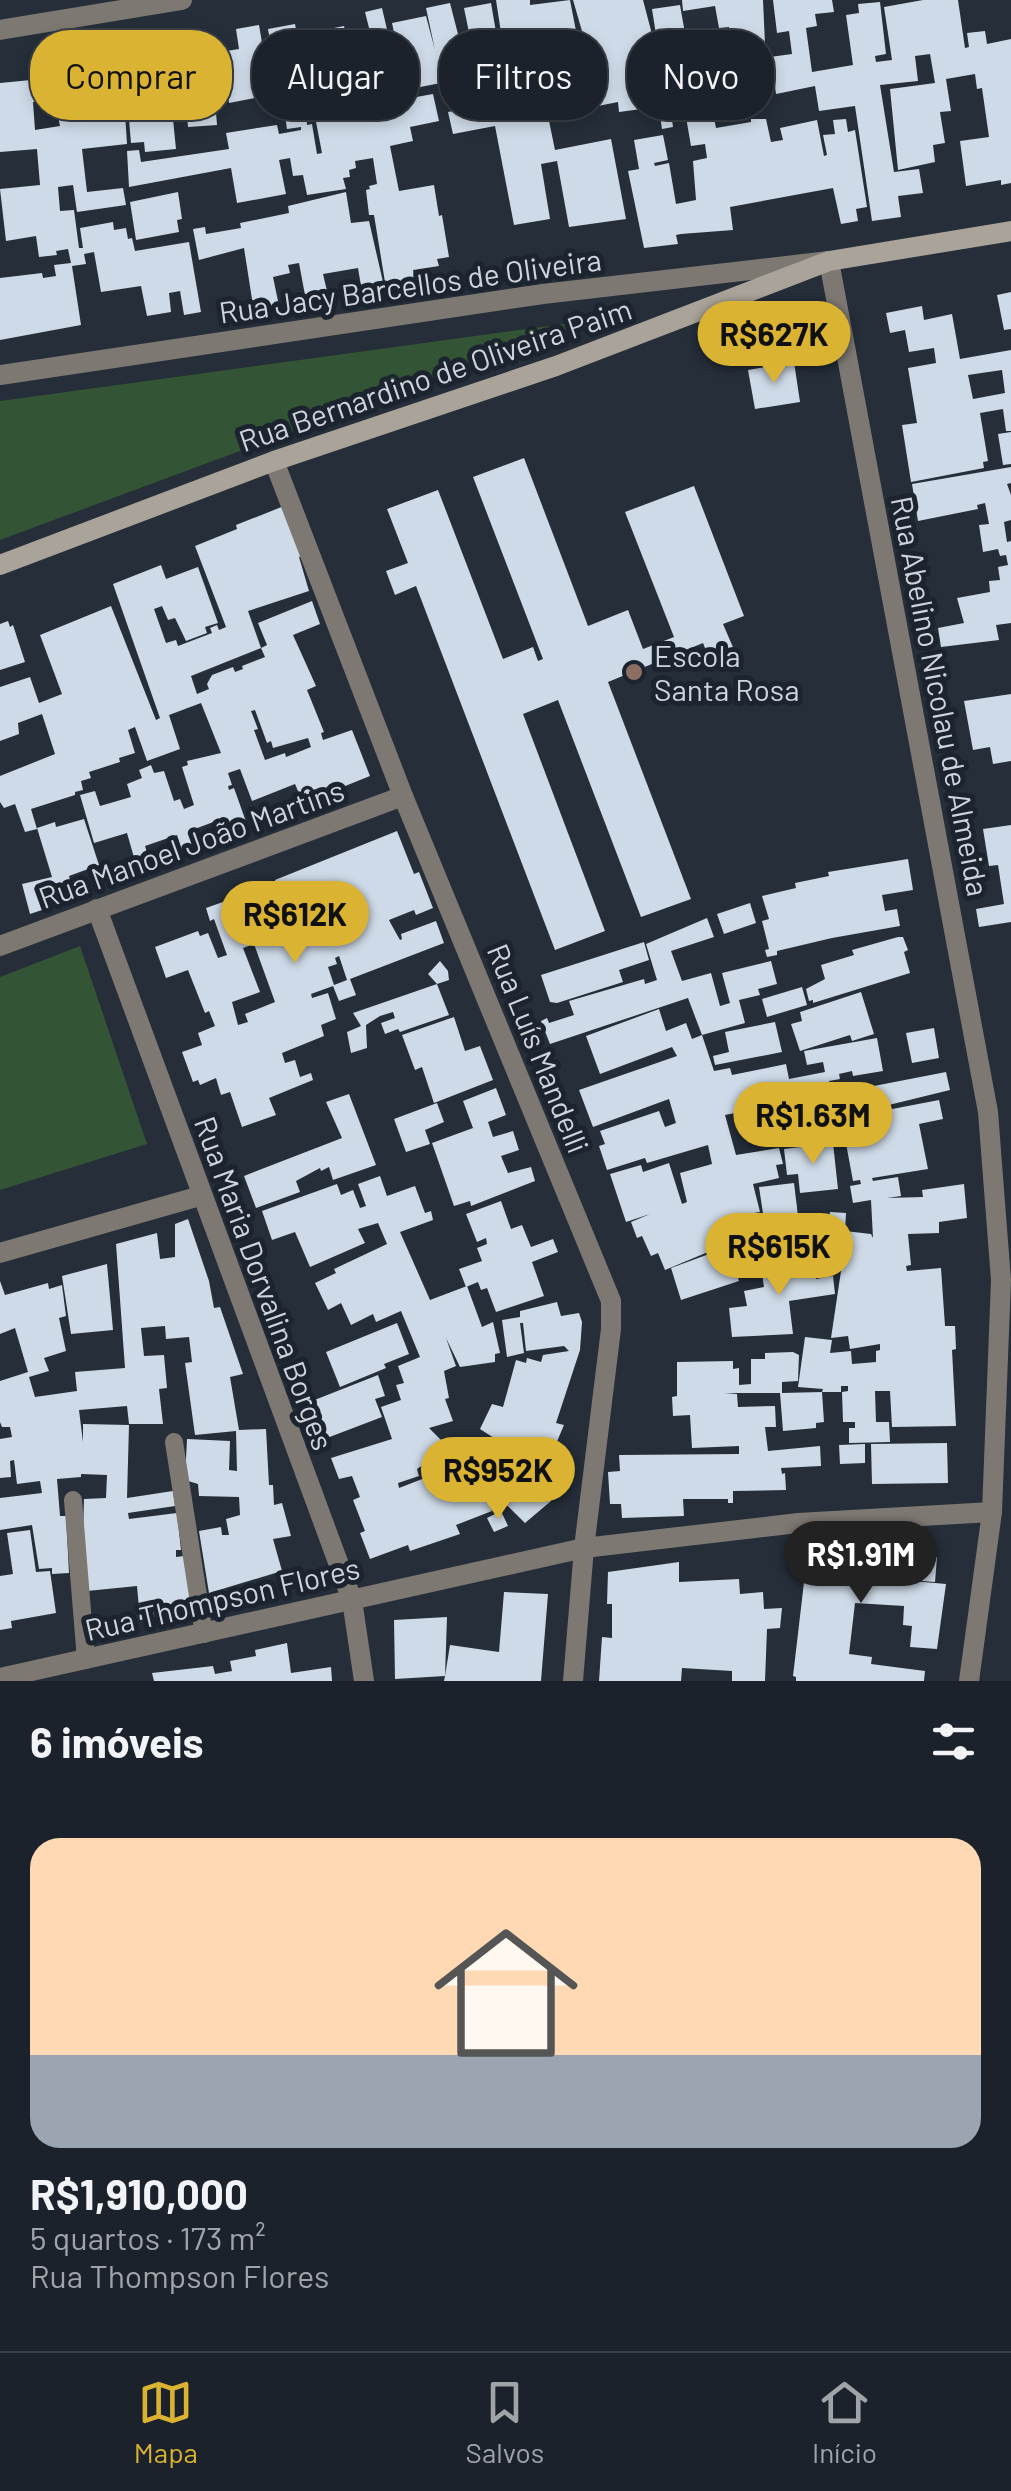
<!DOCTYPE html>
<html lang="pt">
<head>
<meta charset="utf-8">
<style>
	body { margin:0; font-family:Barlow,sans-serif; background:#252a33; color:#f1f3f6; height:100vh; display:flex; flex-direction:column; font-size:38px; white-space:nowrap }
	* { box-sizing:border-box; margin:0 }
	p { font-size:32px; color:#a0a4a9 }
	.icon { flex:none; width:55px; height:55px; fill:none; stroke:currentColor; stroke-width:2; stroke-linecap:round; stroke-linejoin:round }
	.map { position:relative; height:1681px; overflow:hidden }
	.side { display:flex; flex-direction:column; background:#1c222b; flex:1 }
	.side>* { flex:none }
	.guide { position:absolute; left:30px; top:30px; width:952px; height:90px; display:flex; gap:20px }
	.price { position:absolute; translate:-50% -85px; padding:0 22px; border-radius:35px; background:#dab333; color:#111; font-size:32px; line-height:65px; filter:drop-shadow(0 2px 5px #0008) }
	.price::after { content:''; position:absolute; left:50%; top:60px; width:30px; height:22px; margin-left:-15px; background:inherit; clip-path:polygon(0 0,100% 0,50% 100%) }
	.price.current { background:#222; color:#fff }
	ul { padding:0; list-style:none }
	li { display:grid; align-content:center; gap:20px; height:530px; padding:0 30px }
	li+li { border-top:2px solid #3a3f47 }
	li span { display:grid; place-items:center; height:310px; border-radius:30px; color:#555 }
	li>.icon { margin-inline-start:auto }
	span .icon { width:180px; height:180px; fill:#fffc; stroke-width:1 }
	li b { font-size:42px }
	h2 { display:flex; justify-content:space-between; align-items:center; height:120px; padding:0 30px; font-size:42px }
	.chip { padding:0 35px; border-radius:40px; background:#1c222b; box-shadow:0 5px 15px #0003,0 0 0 2px #3a3f47; font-size:35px; line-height:90px }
	.chip.current { background:#dab333; color:#111 }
	.dock { display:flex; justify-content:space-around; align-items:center; height:140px; border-top:2px solid #3a3f47; background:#1c222b; font-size:28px; color:#a0a4a9 }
	.dock a { display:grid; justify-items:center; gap:5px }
	.dock .current { color:#dab333 }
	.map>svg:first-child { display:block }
	.green { fill:#335536 }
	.building { fill:#cedae8; fill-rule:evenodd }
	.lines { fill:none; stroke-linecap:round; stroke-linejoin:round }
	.lane { stroke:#7d7872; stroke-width:18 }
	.street { stroke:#7d7872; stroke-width:20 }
	.secondary { stroke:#aaa399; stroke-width:20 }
	.education-dot { fill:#8d6e63; stroke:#1c242f; stroke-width:4 }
	.labels { text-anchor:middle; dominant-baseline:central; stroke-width:10; stroke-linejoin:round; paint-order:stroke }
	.street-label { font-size:30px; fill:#cfd4dc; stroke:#1c242f }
	.poi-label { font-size:30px; fill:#cfd4dc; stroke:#1c242f; text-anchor:start }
</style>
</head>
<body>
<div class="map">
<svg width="1011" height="1681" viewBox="0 0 1011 1681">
	<rect width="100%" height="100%" fill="#252e39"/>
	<!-- green -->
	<g class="green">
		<path d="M593,320L0,540V401Z"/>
		<path d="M80,946L147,1144L0,1190V977Z"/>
	</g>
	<!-- building -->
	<g class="building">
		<path d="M496,0H530V5L570,0L582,62L599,59L598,55L592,56L590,44L586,45L573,0H643L653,38L641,41L642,43L657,41L652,9L680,5L695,90L708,88L716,128L751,122V119H766L771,142L783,140L780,128L817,120L824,156L827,155L823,135L835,134L833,120L846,119L848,132L855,130L867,207L856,209L858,221L841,224L833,188L730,207L733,230L681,234L676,235L678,244L644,248L628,171L639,169L634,140L663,135L668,160L654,163L655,166L669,163L676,204L696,200L693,161L707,158L705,144L691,146L686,117L672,120L673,127L662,129L657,96L648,98L649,108L619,112L618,102L548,116L555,150L611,139L626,219L569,227L557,161L541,164L550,219L514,225L495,126L453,134L448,112L485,105L489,108L485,82L506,79L508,86L543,80L544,87L556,85L551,60L559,58L557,47L538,50L540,65L515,68L513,58L505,59Z"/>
		<path d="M682,0H763L765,44L753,45L754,51L769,49L770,57L792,54L789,31L777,33L773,0H832L834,12L815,14L817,26L806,28L812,72L853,65L846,15L859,13L858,4L880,2L886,54L875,56L876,62L892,60L884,7L923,0H958L965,48L969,47L967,33L985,31L987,44L1011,39V183L1001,185V180L966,186L960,141L989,137L982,88L977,89L975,74L946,79L951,111L940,112L945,143L933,145L935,162L898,170L890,89L935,83L930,54L915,56L918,81L880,85L894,172L919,169L923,193L898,196L901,217L872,221L855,106L819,111L815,86L776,94L774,78L759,80L763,102L742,106L729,27L719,28L715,6L683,11Z"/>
		<path d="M450,3L467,69L454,72L456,80L410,89L411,98L433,94L439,121L410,127L413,141L390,146L399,191L434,185L439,216L442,215L449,257L437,259L439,266L413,270L415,283L386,288L374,215H369L366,190L370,189L369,186L377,184L373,158L355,161L356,168L349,170L350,177L343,178L346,189L307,195L303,175L293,176L290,158L279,160L286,194L237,203L231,168L129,187L127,151L139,150L141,162L229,149L226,133L277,125L279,134L301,130V127L287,129L284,109L279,110L272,69L294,65L293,61L274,64L268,29L295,24L300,53L323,48L319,31L344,26L354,72L305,82L307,125L312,124L317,154L322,153L312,101L358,93L357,86L363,85L352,36L370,32L365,12L382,8L398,76L403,75L392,23L426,16L435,50L426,8Z"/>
		<path d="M491,3L501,61L494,62L496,74L478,77L464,8Z"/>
		<path d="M259,25L271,95L229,103L220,52L239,49L236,29Z"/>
		<path d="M157,37V41L165,40L176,149L145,152L144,142L131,143L124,62L126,57L142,55L140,38Z"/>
		<path d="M212,63L217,125L188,127L183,66Z"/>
		<path d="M122,65L127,144L82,149L87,192L123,188L126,205L77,212L73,185L58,187L60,211L74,210L79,248H83L80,228L113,222L114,230L126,228L128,239L132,238L135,251L189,242L201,312L184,315L180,291L169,293L171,312L147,316L141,286L101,292L94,252L84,254L86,264L72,266L81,325L0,340V278L42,273L43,278L56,276L54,265L71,263L68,249L56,251L57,255L39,257L36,236L6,241L0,189L40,185L37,149L0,152V83L31,80V75H39L41,89L54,87L53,83L75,80L73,69ZM33,102H55L60,126L35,130Z"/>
		<path d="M178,192L182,219L177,220L179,232L136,240L130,202Z"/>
		<path d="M346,192L351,223L369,221L383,282L361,286L358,268L323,274L327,291L305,295L299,263L288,265L290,273L273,277L278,301L274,302L275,307L254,312L244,248L199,260L193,229L205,227L206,234L241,228L240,223L289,213L288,206Z"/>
		<path d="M1011,292V329L1004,330L997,295Z"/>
		<path d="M922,306L924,320L952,314L960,359L1011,350V431H1006L1003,409L980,413L988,461L983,462L984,468L911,482L902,425L917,423L908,368L936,363L934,348L909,352L905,330L890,333L886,313ZM1002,370L1005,393L973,399L968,375Z"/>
		<path d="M794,362L800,402L755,409L748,370Z"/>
		<path d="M1011,432V464L1003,465L998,434Z"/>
		<path d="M524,458L588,626L628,610L643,649L674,637L625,512L694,486L744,616L723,624L735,652L711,663L703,643L608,682L691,899L641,917L558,700L523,714L605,931L555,950L416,586L395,595L386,571L408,563L387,509L438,490L503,659L533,647L538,661L543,659L473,477Z"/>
		<path d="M1011,467V483L1007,484L1011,495V520L1004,522L1007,542L1011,541V623L996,625L999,640L941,647L938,628L964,623L957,598L990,592L989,581L1000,580L998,567L1008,565L1006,555L1000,556L998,549L983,552L979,525L989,524L985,503L977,505L978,509L918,521L912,484Z"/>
		<path d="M284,506L303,556L299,557L309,591L248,611L261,648L191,676L197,694L209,689L207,684L212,675L233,667L235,672L243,669L242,666L265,657L261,648L267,645L258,623L312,601L320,624L293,635L316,686L307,690L324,732L321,733L323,740L352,730L370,776L303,803L295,784L252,801L240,769L228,773L232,785L228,786L229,790L234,788L250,833L223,842L216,821L192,830L199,848L183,854L177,835L145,846L148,856L135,861L127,833L94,843L80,795L95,791L100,806L131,797L127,784L142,778L139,770L151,765L154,773L164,771L174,801L180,799L184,809L194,805L182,767L188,765L187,761L221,753L201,703L169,715L180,749L147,761L135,727L128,730L135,753L119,758L120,762L89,772L91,778L81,781L83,790L75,792V795L31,809L37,829L25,832L15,804L4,808L0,802V776L55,754L42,714L18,723L19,734L0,741V687L30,677L39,703L62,694L40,635L111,606L156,720L160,718L113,584L161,565L166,579L198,567L218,623L205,627L207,633L186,641L175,618L168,620L162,606L154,609L166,643L176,640L178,646L212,633L210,628L217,625L219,630L226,627L195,546L237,529L236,525ZM255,710L267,743L271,741L273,748L308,738L311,747L286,757L285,753L265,760L254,730L258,729L251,711Z"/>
		<path d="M8,621L10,627L13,625L25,662L0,670V624Z"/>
		<path d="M1011,694V761L993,764L990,747L973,750L964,701Z"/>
		<path d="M84,819L99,865L69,876L71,885L56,889L60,904L30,914L22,884L52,877L37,828L55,822L56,827Z"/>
		<path d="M1011,825V922L979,927L976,909L1004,904L998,865L989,866L983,829Z"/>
		<path d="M397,831L414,874L419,872L433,908L416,915L414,910L389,920L391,924L400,940L402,939L401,934L436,921L444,943L350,979L356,995L339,1001L333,986L311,994L312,998L328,993L336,1019L321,1025L324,1036L282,1053L285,1063L295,1060L300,1077L311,1073L313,1080L269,1098L276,1115L242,1127L230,1092L221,1095L216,1078L200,1085L198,1080L193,1082L182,1052L202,1045L198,1033L215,1026L209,1011L205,1013L188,970L166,978L155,947L198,931L200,936L208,933L218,958L227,955L214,919L210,921L206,908L223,902L227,914L279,894L275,880ZM254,944L275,1002L245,1014L248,1022L238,1025L232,1002L260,992L243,948ZM339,956L347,980L334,985L328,967L337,964L335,958Z"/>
		<path d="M908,859L913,890L882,895L885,911L897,909L900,926L832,938L777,951V955L767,957L765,950L769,949L762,921L769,919L762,896L796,888L795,883L829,876L828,872Z"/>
		<path d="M750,903L756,923L724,934L717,914Z"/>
		<path d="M707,918L714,937L671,951L682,981L711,973L720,1006L730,1003L722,973L771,961L777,984L758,989L760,995L739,1000L745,1023L702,1035L714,1071L730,1068L732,1075L786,1064L789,1079L825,1072L823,1062L807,1065L804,1051L877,1038L883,1071L853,1076L852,1071L839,1074L840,1079L829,1081L832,1094L725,1115L736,1155L779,1148L783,1164L776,1165L779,1178L753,1184L760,1212L742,1215L749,1239L740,1243L739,1239L665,1270L658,1253L651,1256L642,1236L637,1238L631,1222L650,1214L626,1222L610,1174L641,1165L643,1172L669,1163L682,1204L687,1202L680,1173L712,1164L708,1145L647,1163L645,1158L607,1170L599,1146L605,1144L600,1131L659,1111L665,1127L676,1123L669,1099L593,1127L579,1090L677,1056L672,1047L600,1074L586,1036L659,1009L666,1031L686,1023L692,1039L702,1035L688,998L550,1044L541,1021L547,1018L549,1023L574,1015L569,1001L644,979L645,984L657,980L646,944Z"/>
		<path d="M898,937H903L908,950L904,952L910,973L813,1003V1000L809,1001L806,989L825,979L821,965L854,955L852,950Z"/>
		<path d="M644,942L649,960L619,970L623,982L557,1003L550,1002L541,975Z"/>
		<path d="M440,961L448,971L449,980L437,984L449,1015L400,1032L398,1029L385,1034L381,1023L395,1018L393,1012L380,1016L366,1025L367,1048L351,1053L347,1032L361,1026L353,1013L437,984L428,974Z"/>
		<path d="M802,987L807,1005L767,1017L762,999Z"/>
		<path d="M861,992L874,1034L852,1041L850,1035L800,1051L791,1024L802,1021L800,1012Z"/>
		<path d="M454,1017L465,1051L480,1046L493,1080L434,1103L422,1067L415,1070L402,1035Z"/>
		<path d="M775,1022L782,1052L715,1065L713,1056L729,1052L725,1032Z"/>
		<path d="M934,1028L939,1058L912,1063L906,1033Z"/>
		<path d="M946,1072L950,1090L848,1115L843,1092Z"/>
		<path d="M496,1088L506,1115L488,1122L493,1137L513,1131L519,1150L501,1156L508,1173L531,1167L535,1181L471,1206L470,1201L454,1206L432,1143L473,1128L463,1101Z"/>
		<path d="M349,1094L376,1165L333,1180L329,1167L321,1171L320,1168L296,1181L300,1192L256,1208L244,1176L342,1138L326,1102Z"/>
		<path d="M939,1100L943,1119L919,1124L928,1169L872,1178L873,1181L898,1177L901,1196L887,1198L923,1197L922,1190L964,1184L967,1218L939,1222V1233L908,1234L911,1265L906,1266L907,1271L941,1268L945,1326H955L956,1349L952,1350L956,1426L892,1427L890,1391H875L876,1422H889L890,1442L849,1443V1428H855V1422H843L842,1392L848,1391V1386H841V1392H822L824,1422L816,1423V1428L783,1431L780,1393H725L737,1394L738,1407L775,1406L776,1427H765L768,1451L820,1446L821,1466L781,1468L782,1474L785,1473L786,1490L733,1491V1503H728V1499H683L684,1516L622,1518L621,1504H610L608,1472L620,1471L619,1455L739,1454V1446L692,1448L690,1415L673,1416L672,1397L677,1396V1362L733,1361V1369L739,1368V1385L751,1384V1359H765V1353L793,1352L799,1355L798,1381L782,1382V1393L822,1392L823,1389L798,1387L805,1337L832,1340L830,1353L851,1351L852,1364L876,1362V1351L880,1350V1344L850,1349L848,1336L831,1338L841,1271L829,1272L830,1255H842L845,1238L836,1237L835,1245L824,1244L830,1212L846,1213L845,1231L871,1234L873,1238L871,1200L853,1203L850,1186L861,1184L860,1180L853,1181L845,1138L839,1139L835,1120Z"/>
		<path d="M437,1103L444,1122L425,1130L430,1144L406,1152L394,1119Z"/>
		<path d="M833,1143L838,1189L800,1193L798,1174L787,1175L784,1149Z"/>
		<path d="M380,1176L387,1196L415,1186L425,1213L431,1211L433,1220L400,1232L430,1300L467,1286L482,1327L493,1322L500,1353L495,1354V1362L460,1367L446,1338L456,1366L444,1371L449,1398L445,1399L453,1421L429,1428L449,1448L417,1469L419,1476L398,1483L399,1488L466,1462L471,1476L475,1475L471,1471L496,1444L521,1467L525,1463L543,1482L551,1501L525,1523L479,1478L492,1511L456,1525L460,1534L410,1551L408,1545L370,1559L360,1533L365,1531L353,1500L360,1497L352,1476L339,1479L331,1458L392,1439L381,1407L401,1400L396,1385L404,1383L398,1366L420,1357L401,1311L376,1322L373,1314L351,1325L341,1303L328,1310L315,1283L336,1273L334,1269L387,1244L378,1223L358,1229L365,1243L310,1267L295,1232L272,1240L262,1211L337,1184L341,1195L353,1190L360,1208L366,1206L358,1184Z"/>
		<path d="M794,1183L798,1216L764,1220L759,1187Z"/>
		<path d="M501,1201L511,1229L522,1225L531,1247L553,1239L558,1252L532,1262L544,1296L496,1312L487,1288L481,1290L478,1282L466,1287L459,1269L482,1261L477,1248L487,1244L486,1238L477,1242L466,1214Z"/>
		<path d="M188,1219L209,1281L214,1308L220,1307L243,1374L230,1377L239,1430L266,1429L269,1485H273L274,1505L282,1503L291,1536L273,1539L282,1571L209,1593L199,1531L221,1527L222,1535H229L226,1519L240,1515L239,1497L199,1496L198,1484L185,1480L187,1439L230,1441L229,1470L237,1471L236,1431L195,1435L185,1363L192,1362L189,1337L166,1339L165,1326L141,1328L144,1356L164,1355L167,1388L159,1389L163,1424H129L127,1406L79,1410L83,1442V1424L129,1425L127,1498L173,1491L175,1506L128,1513L129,1519L177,1513L181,1550H176V1557L184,1556L192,1608L140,1620L137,1586L87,1591L83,1536L84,1499L106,1498L107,1475L81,1474V1477L57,1479L60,1516H66L69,1573L52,1574V1568L39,1569L32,1525L0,1530V1498L42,1493L40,1481L17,1484L14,1460L10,1461L11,1477L0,1478V1439L12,1437L10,1427H2L0,1422V1381L28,1372L15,1328L0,1334V1281L5,1295L48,1283L49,1289L62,1285L66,1316L59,1318L66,1351L44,1358L49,1371L29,1377L35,1397L77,1391L75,1372L125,1368L116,1244L157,1233L160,1259L175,1257V1224Z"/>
		<path d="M739,1243L743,1256L732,1259L739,1281L681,1300L671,1268Z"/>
		<path d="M803,1252L811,1253L816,1279L833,1276L835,1294L789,1301L793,1334L732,1337L729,1308L747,1306L744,1291L764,1287L761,1266L795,1260L794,1254Z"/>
		<path d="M107,1264L113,1330L71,1334L62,1276Z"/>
		<path d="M557,1302L561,1316L579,1313L582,1322L580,1350L556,1423L564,1425L547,1465L507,1450L508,1447L480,1429L492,1404L503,1407L516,1360L526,1363L527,1358L541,1362L543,1355L569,1351L564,1346L526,1351L523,1323H520L524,1353L507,1357L502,1320L520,1317V1311Z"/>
		<path d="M397,1323L409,1354L384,1364L386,1368L340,1387L326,1352Z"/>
		<path d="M378,1375L385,1396L375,1399L382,1417L327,1438L312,1401Z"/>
		<path d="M947,1443L948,1483L872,1484L871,1444Z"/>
		<path d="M865,1444V1463L840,1464L839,1445Z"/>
		<path d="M501,1511L508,1526L494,1532L487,1518Z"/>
		<path d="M30,1530L36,1572L50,1571L56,1613L11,1621L12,1628L0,1630V1576L13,1574L7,1533Z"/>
		<path d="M810,1531L872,1536L870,1551L937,1557L935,1582L834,1574L946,1584L937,1649L910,1647L912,1626L903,1625L904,1606L855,1603L849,1654L872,1657L871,1664L925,1671L924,1681H796V1677L793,1676Z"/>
		<path d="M679,1562V1582L739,1579L740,1594L763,1592L764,1609L782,1608L780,1628L767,1629L765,1681H732V1671L682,1668L681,1681H599L602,1637L612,1638V1604H607L608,1572Z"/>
		<path d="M504,1592L548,1594L541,1681H444L445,1676L395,1679L394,1620L447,1617L445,1676L450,1645L499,1652Z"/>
		<path d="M287,1643L291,1673L331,1667L332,1681H154L152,1673L213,1666L215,1674L232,1671L230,1661L256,1656L255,1650Z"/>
	</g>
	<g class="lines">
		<!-- lane -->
		<g class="lane">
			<path d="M174,1442L204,1634"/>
			<path d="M73,1500L86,1660"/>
		</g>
		<!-- street -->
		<g class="street">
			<path d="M0,30L182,0"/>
			<path d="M0,375L543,294L829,261L988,1112L1001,1280L992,1512L969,1681"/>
			<path d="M274,461L403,796L611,1301V1329L584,1548L573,1681"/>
			<path d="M97,909L352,1600L364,1681"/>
			<path d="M0,946L403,796"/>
			<path d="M0,1253L200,1196"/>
			<path d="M0,1678L584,1548L798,1523L992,1512"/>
		</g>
		<!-- secondary -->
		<path class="secondary" d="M0,565L274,461L556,366L829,261L1011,231"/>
	</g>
	<!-- markers -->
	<circle class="education-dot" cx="634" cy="672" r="10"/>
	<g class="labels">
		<!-- street labels -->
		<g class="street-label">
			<text transform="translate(410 285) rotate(-8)">Rua Jacy Barcellos de Oliveira</text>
			<text transform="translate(435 374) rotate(-19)">Rua Bernardino de Oliveira Paim</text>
			<text transform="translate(941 696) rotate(79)">Rua Abelino Nicolau de Almeida</text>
			<text transform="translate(191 843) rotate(-20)">Rua Manoel João Martins</text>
			<text transform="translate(539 1048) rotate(68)">Rua Luís Mandelli</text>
			<text transform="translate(265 1283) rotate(70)">Rua Maria Dorvalina Borges</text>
			<text transform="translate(222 1598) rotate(-13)">Rua Thompson Flores</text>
		</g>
		<!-- poi labels -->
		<g class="poi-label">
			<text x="654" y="655">Escola<tspan x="654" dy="34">Santa Rosa</tspan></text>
		</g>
	</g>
</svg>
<b class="price" style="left:774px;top:386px">R$627K</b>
<b class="price" style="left:295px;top:966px">R$612K</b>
<b class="price" style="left:813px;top:1167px">R$1.63M</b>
<b class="price" style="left:779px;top:1298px">R$615K</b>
<b class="price" style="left:498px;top:1522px">R$952K</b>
<b class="price current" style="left:861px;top:1606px">R$1.91M</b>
<div class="guide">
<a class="chip current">Comprar</a>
<a class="chip">Alugar</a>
<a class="chip">Filtros</a>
<a class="chip">Novo</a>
</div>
</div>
<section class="side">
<h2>6 imóveis<svg class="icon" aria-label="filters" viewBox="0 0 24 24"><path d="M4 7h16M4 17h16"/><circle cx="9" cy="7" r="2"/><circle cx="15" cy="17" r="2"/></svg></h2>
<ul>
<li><span style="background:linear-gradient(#ffd9b3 70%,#9aa5b1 0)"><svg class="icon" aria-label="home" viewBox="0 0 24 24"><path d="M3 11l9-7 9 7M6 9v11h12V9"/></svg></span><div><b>R$1,910,000</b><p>5 quartos · 173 m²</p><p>Rua Thompson Flores</p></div></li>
</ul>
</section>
<nav class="dock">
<a class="current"><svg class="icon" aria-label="map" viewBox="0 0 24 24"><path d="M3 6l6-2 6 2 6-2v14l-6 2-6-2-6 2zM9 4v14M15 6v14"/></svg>Mapa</a>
<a><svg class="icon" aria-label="saved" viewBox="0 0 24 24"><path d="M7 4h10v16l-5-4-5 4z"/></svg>Salvos</a>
<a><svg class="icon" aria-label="home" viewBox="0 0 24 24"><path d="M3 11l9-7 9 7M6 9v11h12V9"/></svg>Início</a>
</nav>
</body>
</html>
